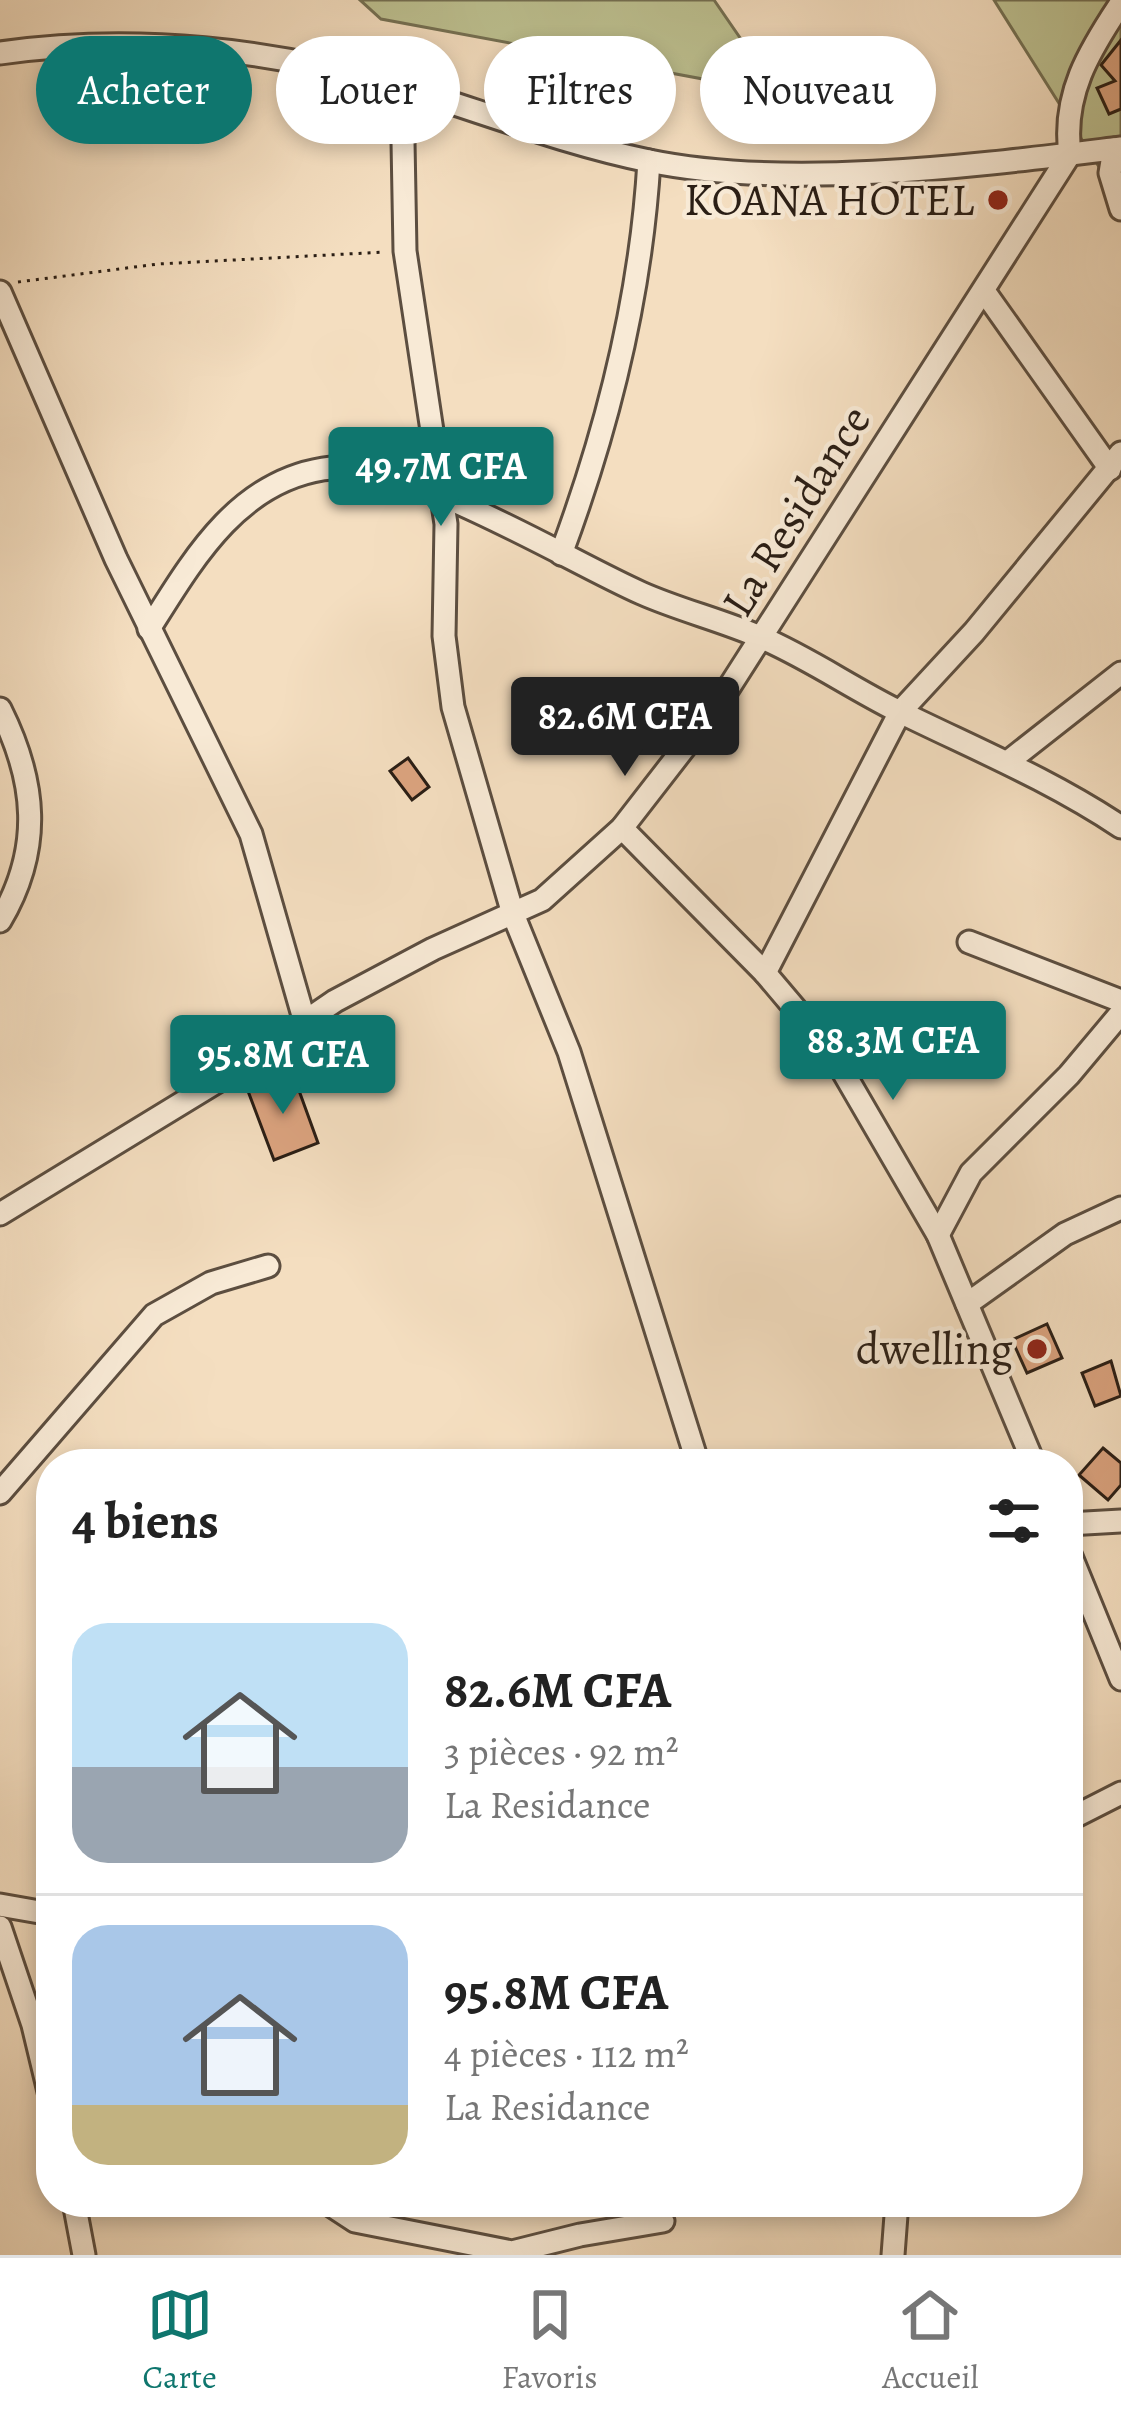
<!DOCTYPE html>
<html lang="fr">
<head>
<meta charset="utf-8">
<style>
	body { margin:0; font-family:Alegreya,serif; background:#f2f2f2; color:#222; height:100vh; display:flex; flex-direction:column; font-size:45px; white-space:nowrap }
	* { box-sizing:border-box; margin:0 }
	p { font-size:39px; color:#767676 }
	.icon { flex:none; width:66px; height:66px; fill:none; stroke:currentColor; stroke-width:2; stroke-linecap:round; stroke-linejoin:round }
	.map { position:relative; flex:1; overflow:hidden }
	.panel { position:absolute; left:36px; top:1449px; width:1047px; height:768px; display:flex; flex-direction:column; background:#fff; border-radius:48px; box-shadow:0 6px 18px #0003 }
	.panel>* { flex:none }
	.guide { position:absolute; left:36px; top:36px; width:1050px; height:108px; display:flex; gap:24px }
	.price { position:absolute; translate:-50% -102px; padding:0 27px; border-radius:12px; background:#0f766e; color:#fff; font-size:39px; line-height:78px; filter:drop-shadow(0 3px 6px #0008) }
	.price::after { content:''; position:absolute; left:50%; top:72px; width:36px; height:27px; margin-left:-18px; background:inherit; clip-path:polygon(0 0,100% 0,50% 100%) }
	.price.selected { background:#222; color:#fff }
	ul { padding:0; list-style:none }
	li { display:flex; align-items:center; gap:36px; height:300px; padding:0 36px }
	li+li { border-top:3px solid #e0e0e0 }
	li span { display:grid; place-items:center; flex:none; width:336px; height:240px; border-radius:36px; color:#555 }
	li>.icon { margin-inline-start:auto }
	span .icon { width:144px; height:144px; fill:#fffc; stroke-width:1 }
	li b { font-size:51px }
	h2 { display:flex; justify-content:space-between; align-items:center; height:144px; padding:0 36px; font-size:51px }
	.chip { padding:0 42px; border-radius:54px; background:#fff; box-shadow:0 6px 18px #0003; font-size:42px; line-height:108px }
	.chip.selected { background:#0f766e; color:#fff }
	.dock { display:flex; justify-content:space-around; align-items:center; height:168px; border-top:3px solid #e0e0e0; background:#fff; font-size:33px; color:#767676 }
	.dock a { display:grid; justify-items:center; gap:6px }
	.dock .selected { color:#0f766e }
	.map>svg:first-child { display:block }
	.green { fill:#bdc191; stroke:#747053; stroke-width:3 }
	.building { fill:#dba37f; stroke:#2a1e15; stroke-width:3 }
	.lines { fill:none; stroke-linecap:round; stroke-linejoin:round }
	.minor-casing { stroke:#5c4e40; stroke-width:27 }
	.path { stroke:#2a1e15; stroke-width:3; stroke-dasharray:3 6; stroke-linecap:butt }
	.minor { stroke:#f8ead6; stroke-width:21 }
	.poi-dot { fill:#8f2418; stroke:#f8ead6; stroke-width:4.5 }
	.labels { text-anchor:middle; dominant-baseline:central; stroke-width:9; stroke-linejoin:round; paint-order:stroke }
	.poi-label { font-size:45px; fill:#2a1e15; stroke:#f8ead6; text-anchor:end }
	.street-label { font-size:45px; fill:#2a1e15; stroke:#f8ead6 }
</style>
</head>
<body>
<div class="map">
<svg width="1121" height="2255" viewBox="0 0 1121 2255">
	<rect width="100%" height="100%" fill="#f4dec0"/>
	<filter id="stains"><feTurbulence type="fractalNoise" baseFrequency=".00167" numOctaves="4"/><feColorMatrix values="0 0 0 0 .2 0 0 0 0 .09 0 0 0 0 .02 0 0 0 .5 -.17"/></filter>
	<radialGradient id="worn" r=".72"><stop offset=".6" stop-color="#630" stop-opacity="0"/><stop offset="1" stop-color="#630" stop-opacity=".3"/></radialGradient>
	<!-- green -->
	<g class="green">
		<path d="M360,0H714L778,93L381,19Z"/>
		<path d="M994,0H1121V190L1113,189Z"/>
	</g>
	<!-- building -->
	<g class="building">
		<path d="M1121,40V109L1109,114L1097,88L1115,81L1101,65Z"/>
		<path d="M408,758L429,787L412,800L390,771Z"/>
		<path d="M293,1074L318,1143L274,1160L248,1091Z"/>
		<path d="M1047,1324L1062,1358L1027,1373L1012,1340Z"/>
		<path d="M1111,1361L1121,1396L1095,1406L1082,1373Z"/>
		<path d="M1103,1448L1121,1463V1485L1108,1500L1079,1475Z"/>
	</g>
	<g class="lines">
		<defs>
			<g id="minor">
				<path d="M0,53C134,34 276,49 405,88C486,113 566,144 649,161C789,190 979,165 1121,148"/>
				<path d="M402,87L405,251L446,524L444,636L453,707L513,914L569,1052L698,1464"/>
				<path d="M1114,149L1110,173L1121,209"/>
				<path d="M984,291L1110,469"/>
				<path d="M0,292L116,559L251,834L304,1019"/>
				<path d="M561,554C608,428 641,296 649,161"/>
				<path d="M149,629C192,561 236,483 323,469C399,456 566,560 641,593C679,610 721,620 760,637C807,657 850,687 896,710C973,748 1049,779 1121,827"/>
				<path d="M0,709C36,781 43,848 0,921"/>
				<path d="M1009,761L1121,673"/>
				<path d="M622,828L765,973L831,1051L938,1235L1034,1464"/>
				<path d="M969,942L1121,1001"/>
				<path d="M765,973L900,712L974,632L1121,453"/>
				<path d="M0,1214L218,1081L335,1001L433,949L542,900L622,828L719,703L1070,154C1062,95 1089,51 1121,3"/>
				<path d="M938,1235L971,1173L1069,1075L1121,1013"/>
				<path d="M967,1304L1065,1234L1121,1208"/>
				<path d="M0,1493L154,1315L211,1283L268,1266"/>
				<path d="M1068,1524L1121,1521"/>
				<path d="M1068,1549L1121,1679"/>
				<path d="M1068,1820L1121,1793"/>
				<path d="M0,1905L51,1914"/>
				<path d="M0,1927L33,2025L51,2100"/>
				<path d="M74,2202L84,2255"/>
				<path d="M326,2202L355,2221L512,2252L580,2235L663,2221"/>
				<path d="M893,2255L897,2202"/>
			</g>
		</defs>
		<!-- minor casing -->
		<use href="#minor" class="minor-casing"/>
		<!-- path -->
		<path class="path" d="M18,282L158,264L385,252"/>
		<!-- minor -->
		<use href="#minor" class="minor"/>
	</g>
	<!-- markers -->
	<g class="poi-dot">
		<circle cx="998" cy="200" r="12"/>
		<circle cx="1037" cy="1349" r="12"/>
	</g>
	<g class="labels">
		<!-- poi labels -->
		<g class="poi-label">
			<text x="974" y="200">KOANA HOTEL</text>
			<text x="1013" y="1349">dwelling</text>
		</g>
		<!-- street labels -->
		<g class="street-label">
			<text transform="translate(796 511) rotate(-58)">La Residance</text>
		</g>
	</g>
	<rect width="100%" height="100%" filter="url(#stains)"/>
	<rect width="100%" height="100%" fill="url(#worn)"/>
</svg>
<b class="price" style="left:441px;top:529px">49.7M CFA</b>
<b class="price selected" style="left:625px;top:779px">82.6M CFA</b>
<b class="price" style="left:893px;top:1103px">88.3M CFA</b>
<b class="price" style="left:283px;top:1117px">95.8M CFA</b>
<div class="guide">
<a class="chip selected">Acheter</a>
<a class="chip">Louer</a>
<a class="chip">Filtres</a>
<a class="chip">Nouveau</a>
</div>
<section class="panel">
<h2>4 biens<svg class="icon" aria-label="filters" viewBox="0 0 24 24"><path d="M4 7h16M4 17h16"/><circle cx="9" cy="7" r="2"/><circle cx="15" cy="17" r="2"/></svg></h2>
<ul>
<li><span style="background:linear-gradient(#bfe0f5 60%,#9aa5b1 0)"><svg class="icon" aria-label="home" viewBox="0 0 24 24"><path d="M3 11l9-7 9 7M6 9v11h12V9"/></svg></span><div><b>82.6M CFA</b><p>3 pièces · 92 m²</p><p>La Residance</p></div></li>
<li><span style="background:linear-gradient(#a9c7e8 75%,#c2b280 0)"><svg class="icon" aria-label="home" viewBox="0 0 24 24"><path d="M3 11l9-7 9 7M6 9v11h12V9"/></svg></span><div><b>95.8M CFA</b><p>4 pièces · 112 m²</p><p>La Residance</p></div></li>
</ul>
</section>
</div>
<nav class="dock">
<a class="selected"><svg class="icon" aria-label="map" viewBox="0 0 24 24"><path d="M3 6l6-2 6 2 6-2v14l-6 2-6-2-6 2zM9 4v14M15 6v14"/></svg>Carte</a>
<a><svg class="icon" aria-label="saved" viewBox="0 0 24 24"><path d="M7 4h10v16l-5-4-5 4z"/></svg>Favoris</a>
<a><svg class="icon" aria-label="home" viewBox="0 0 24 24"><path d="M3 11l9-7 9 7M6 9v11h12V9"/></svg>Accueil</a>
</nav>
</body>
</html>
